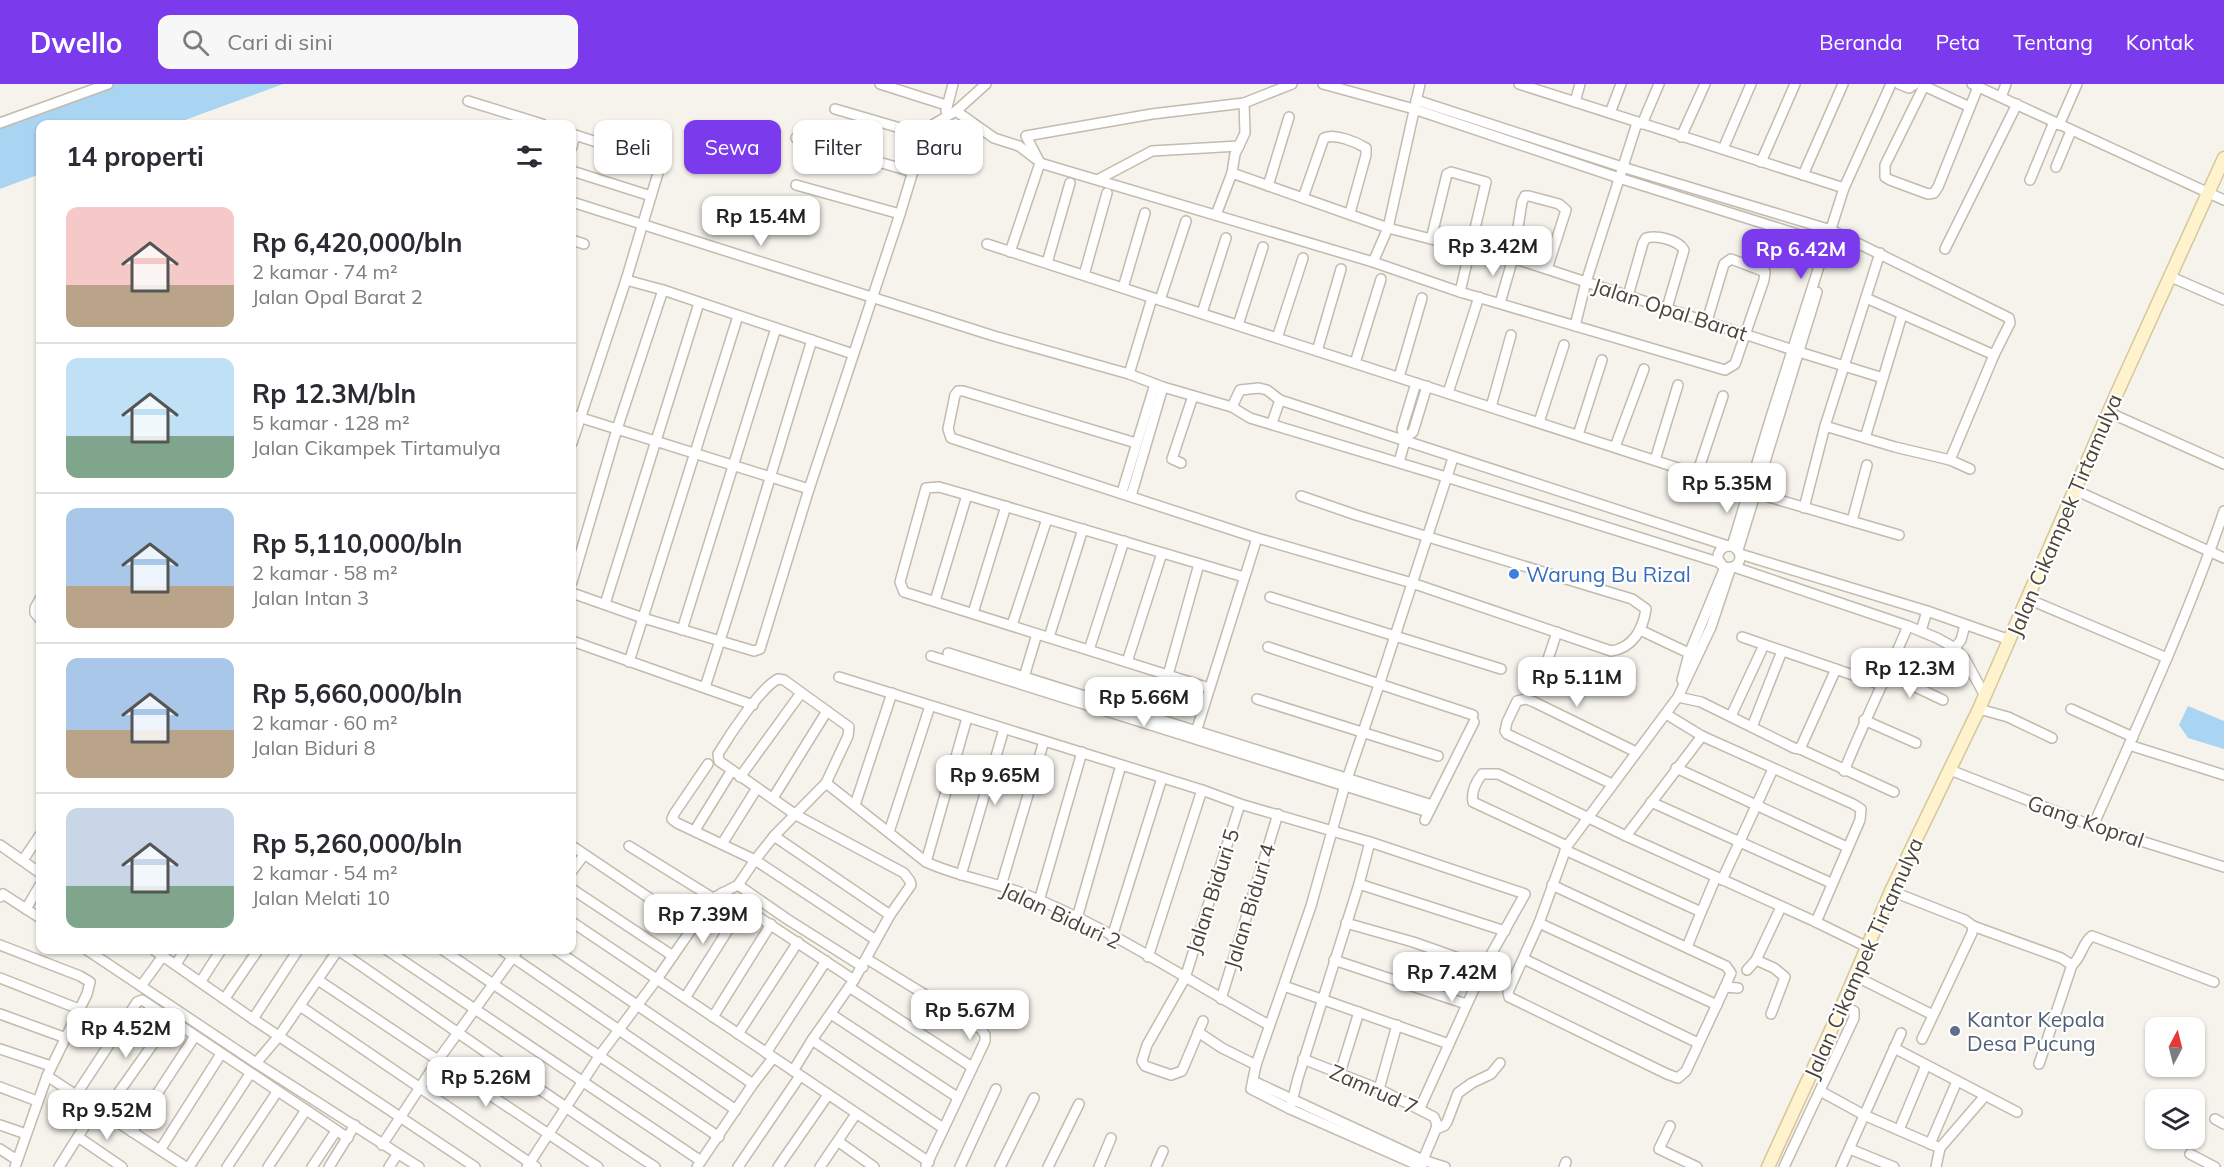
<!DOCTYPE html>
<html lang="id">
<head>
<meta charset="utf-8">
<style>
	body { margin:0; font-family:Mulish,sans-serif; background:#f7f7f7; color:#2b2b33; height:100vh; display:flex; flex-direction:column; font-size:22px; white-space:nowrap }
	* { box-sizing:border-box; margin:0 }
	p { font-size:20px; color:#7c7c81 }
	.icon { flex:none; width:33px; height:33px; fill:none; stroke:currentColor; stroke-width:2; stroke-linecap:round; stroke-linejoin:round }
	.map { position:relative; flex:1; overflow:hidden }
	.sheet { position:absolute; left:36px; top:36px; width:540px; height:834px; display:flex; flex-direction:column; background:#fff; border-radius:12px; box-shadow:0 2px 4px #0004 }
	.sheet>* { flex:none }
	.hud { position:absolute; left:594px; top:36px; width:570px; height:54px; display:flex; gap:12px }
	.needle { width:39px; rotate:7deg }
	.fabs { position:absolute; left:2145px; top:933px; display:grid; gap:12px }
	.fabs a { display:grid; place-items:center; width:60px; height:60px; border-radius:12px; background:#fff; box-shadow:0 2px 4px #0004; font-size:30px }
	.price { position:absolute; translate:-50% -51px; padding:0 14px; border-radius:12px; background:#fff; color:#222; font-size:20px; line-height:39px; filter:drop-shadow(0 2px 3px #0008) }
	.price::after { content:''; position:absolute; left:50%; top:36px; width:18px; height:14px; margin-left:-9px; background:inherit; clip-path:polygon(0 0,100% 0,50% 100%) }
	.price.on { background:#7c3aed; color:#fff }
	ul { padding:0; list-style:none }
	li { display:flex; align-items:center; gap:18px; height:150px; padding:0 30px }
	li+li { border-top:2px solid #e1e1e2 }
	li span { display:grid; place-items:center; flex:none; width:168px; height:120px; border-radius:12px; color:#555 }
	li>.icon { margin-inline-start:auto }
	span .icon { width:72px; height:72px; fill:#fffc; stroke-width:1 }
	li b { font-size:26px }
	h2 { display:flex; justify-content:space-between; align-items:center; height:72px; padding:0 30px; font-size:26px }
	.pill { padding:0 21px; border-radius:12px; background:#fff; box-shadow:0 2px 4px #0004; font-size:21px; line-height:54px }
	.pill.on { background:#7c3aed; color:#fff }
	header { display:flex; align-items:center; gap:36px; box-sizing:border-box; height:84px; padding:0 30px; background:#7c3aed; color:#fff }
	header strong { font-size:28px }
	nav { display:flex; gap:33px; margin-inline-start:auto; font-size:21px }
	.search { width:420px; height:54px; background:#f7f7f7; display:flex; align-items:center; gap:15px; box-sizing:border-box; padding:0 21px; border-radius:12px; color:#7c7c81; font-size:22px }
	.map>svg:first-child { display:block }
	.water { fill:#a9d4f2 }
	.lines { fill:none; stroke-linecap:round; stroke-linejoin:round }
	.street-casing { stroke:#c2bbae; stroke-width:12 }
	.secondary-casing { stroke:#d6c79b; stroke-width:15 }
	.street { stroke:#fff; stroke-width:9 }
	.secondary { stroke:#fff3cd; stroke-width:12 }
	.shop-dot { fill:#3f7fe0; stroke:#fff; stroke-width:2 }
	.service-dot { fill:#5c6f8a; stroke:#fff; stroke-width:2 }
	.labels { text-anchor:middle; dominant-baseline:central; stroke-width:4.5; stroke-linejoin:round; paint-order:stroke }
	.street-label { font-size:21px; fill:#4b4439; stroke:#fff }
	.shop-label { font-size:21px; fill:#366cbe; stroke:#fff; text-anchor:start }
	.service-label { font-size:21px; fill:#4e5e75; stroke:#fff; text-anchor:start }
</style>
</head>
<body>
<header>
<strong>Dwello</strong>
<div class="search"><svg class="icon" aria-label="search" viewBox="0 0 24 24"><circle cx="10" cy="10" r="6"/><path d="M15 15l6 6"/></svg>Cari di sini</div>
<nav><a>Beranda</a><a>Peta</a><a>Tentang</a><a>Kontak</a></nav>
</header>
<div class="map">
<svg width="2224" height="1083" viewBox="0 0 2224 1083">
	<rect width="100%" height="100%" fill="#f6f3ec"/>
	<!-- water -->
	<g class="water">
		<path d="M108,0H283L174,40H40V90L0,105V39Z"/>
		<path d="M2188,622L2224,637V665L2188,654L2179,641Z"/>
	</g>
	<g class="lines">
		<defs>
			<g id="street">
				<path d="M880,0L946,21"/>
				<path d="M1323,0L1414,25L1619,94L1832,161"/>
				<path d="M1519,0L1844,104"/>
				<path d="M1899,0L1909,4L1915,0"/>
				<path d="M1925,0L1885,81V93L1890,96L1928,110L1934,109L1938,103L1978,3"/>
				<path d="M1972,0L2224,116"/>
				<path d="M1924,2L1970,23"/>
				<path d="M2001,13L2006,0"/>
				<path d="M1416,16L1622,83L1831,146L2009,234L2010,239L1994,271L1950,376"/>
				<path d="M468,17L542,40"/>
				<path d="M1575,18L1580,0"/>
				<path d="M835,25L924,51"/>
				<path d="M946,27L953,0"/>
				<path d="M956,27L994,54L1019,62L1036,75"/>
				<path d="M1610,29L1621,0"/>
				<path d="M0,39L108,0"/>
				<path d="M1642,40L1659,0"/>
				<path d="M2059,41L2077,0"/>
				<path d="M572,50L661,79L626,196L572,359"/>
				<path d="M1681,53L1705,0"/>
				<path d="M796,54L913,88"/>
				<path d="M572,63L575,51"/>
				<path d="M1723,65L1751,0"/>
				<path d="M1761,78L1795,0"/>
				<path d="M1040,79L1026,52L1152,30L1244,19L1292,0"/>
				<path d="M2056,83L2071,47"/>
				<path d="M572,87L651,112"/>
				<path d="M1232,89L1388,144L1470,165"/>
				<path d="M1803,91L1843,0"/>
				<path d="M1099,95L1152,67L1239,62"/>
				<path d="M2030,96L2054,38"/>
				<path d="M796,101L900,130"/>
				<path d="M1268,102L1289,33"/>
				<path d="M1303,114L1324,54C1335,49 1356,58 1366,64V71L1350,129"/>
				<path d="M572,118L994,252L1129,290L1163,303L1232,323L1250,334L1446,393L1721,479"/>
				<path d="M1216,131L1232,89L1235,70L1245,49L1244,19"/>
				<path d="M1431,155L1447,90L1451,88L1486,98L1460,208"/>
				<path d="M572,156L584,160"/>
				<path d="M987,160L1755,409L1899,451"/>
				<path d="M1945,165L2017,20"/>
				<path d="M1010,168L1040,79L1373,178L1460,208L1725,286L1735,280L1764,196L1765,188L1731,175L1724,180L1707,237"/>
				<path d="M1513,174L1799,268L1883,294"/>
				<path d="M1373,178L1388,144L1420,0"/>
				<path d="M1047,179L1070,99"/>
				<path d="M1084,191L1107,109"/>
				<path d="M2171,193L2224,216"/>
				<path d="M626,196L663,206L853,270"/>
				<path d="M1123,204L1145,129"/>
				<path d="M1628,212L1643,159L1646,154C1658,151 1678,156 1684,166L1667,224"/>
				<path d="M1866,214L1994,271"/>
				<path d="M1160,216L1186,137"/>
				<path d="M1500,219L1513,174L1522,118L1525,112H1529L1559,120L1566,126L1547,185"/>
				<path d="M1202,229L1226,154"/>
				<path d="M1238,241L1263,163"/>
				<path d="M1575,242L1586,198L1637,39"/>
				<path d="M1277,254L1303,174"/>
				<path d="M1317,267L1341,185"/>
				<path d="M1355,279L1381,195"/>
				<path d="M1129,290L1152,214"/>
				<path d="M1399,293L1422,214"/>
				<path d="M1448,309L1479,213"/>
				<path d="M1232,323L1240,306L1259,304L1267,306L1280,316"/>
				<path d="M1491,323L1511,251"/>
				<path d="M2108,328L2224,380"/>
				<path d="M572,331L809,405"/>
				<path d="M1539,338L1564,261"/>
				<path d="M1272,339L1280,316L1728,462"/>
				<path d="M1825,342L1895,363L1950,376L1970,385"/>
				<path d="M1578,351L1602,276"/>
				<path d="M1405,354L1413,348L1427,302"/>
				<path d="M1865,354L1902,231"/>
				<path d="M1136,359L963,307H958L955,311L948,345L951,354L1257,454L1412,499L1611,567C1633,564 1643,545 1646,525L1632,515L1356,431L1301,412"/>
				<path d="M1615,363L1644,285"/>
				<path d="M1655,376L1678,301"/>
				<path d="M1399,378L1405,357L1402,345L1416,299"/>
				<path d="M1181,379L1172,375L1193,312"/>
				<path d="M1697,390L1723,312"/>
				<path d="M2075,406L2224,474"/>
				<path d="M1122,408L1155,300"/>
				<path d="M1131,412L1163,303"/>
				<path d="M1804,424L1825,342L1880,169"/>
				<path d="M1852,437L1867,381"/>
				<path d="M1732,462L1770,336L1844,104L1891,0"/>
				<circle cx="1729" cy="473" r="11"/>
				<path d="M1738,466L1817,208"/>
				<path d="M1740,470L1927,527L2010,556"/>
				<path d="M1731,483L1711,543L1678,613L1567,762L1539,839L1508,908L1509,913L1667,990L1678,994L1686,987L1725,903L1738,904"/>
				<path d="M1734,483L1908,542L1937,554L1955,564L1965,575L1985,612"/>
				<path d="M572,498L617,345L663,206"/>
				<path d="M572,509L643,534L754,567L760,565L809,405L900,130L924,51L929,43L956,27L986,0"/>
				<path d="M1270,513L1501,585"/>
				<path d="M40,515L35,524V529L40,535"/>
				<path d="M2028,515L2167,574"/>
				<path d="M935,517L967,411"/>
				<path d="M605,520L699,219"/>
				<path d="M973,529L1006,422"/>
				<path d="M1012,541L1047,435"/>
				<path d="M682,546L776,244"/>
				<path d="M1640,546L1695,572"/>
				<path d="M1921,547L1927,527"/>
				<path d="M1049,553L1083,445"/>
				<path d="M1742,553L1882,601"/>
				<path d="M572,557L753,621"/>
				<path d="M1268,563L1473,631"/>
				<path d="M1955,564L1961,556L1965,541"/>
				<path d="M1089,566L1124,457"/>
				<path d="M948,569L1432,721"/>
				<path d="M931,572L1428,728"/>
				<path d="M629,578L738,232"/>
				<path d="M1127,578L1162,469"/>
				<path d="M1543,590L1557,548"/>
				<path d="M1888,590L1943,616"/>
				<path d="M1168,591L1199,480"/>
				<path d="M839,593L1202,706L1240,720L1370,758L1525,810L1484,883L1420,1024"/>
				<path d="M1024,593L1037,550"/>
				<path d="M1682,596L1689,570L1725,483"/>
				<path d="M705,603C743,488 776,372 812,256"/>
				<path d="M1209,604L904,508L900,498L926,404L939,403L967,411L1244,493"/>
				<path d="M1678,613L1701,618L1794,664L1800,665L1836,585"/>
				<path d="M1257,615L1438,672"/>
				<path d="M1979,625L2008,633L2052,654"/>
				<path d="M2071,625L2133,653"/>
				<path d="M1666,630L1702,652L1853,720L1861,725L1860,736L1816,838"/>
				<path d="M1731,632L1764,561"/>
				<path d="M1864,636L1916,659"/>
				<path d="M1752,643L1782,567"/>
				<path d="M1195,651L1257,454"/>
				<path d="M2129,661L2224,691"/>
				<path d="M1800,665L1894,708"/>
				<path d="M708,680L674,730L672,735L677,739L755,776L876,856"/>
				<path d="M1676,684L1847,763"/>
				<path d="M1950,686L2093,742L2224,783"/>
				<path d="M1844,687C1864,638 1887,591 1908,542"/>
				<path d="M740,693L801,609"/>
				<path d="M826,699L926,778C956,792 990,797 1022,809C1108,842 1188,897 1269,941"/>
				<path d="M1612,700L1507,650L1505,647L1507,638L1517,617L1526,615L1534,618L1636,668"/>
				<path d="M773,714L827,627"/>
				<path d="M1651,718L1831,799"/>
				<path d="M855,721L892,609"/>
				<path d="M1425,736L1474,638"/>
				<path d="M2093,742C2139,638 2187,535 2224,427"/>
				<path d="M695,746L732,686"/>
				<path d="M889,748L930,622"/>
				<path d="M774,752L890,831"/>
				<path d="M1626,752L1702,652"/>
				<path d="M722,760L757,704"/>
				<path d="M0,761L40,789"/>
				<path d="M572,762L694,844"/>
				<path d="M629,762L713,814"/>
				<path d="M1567,762L1473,718C1471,708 1476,698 1482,690H1498L1626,752L1816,838L1867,863"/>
				<path d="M1565,766L1699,827L1703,824L1716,793"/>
				<path d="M23,776L40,751"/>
				<path d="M926,778L967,634"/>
				<path d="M572,787L584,771"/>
				<path d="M961,791L1004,645"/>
				<path d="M1722,796L1773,685"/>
				<path d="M1359,800L1505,847"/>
				<path d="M738,801L787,835L863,883"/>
				<path d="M1552,801L1726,882L1731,889L1725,903"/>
				<path d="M1001,802L1044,657"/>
				<path d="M572,805L673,872"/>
				<path d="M1891,807L1965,836L1973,842L2061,874L2072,881L2039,980"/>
				<path d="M722,809L854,896"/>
				<path d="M0,813L3,810L40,834"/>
				<path d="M1039,817L1082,668"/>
				<path d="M26,825L40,801"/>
				<path d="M1077,834L1121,681"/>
				<path d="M572,838L929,1078"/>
				<path d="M1346,839L1413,858L1484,883"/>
				<path d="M1539,839L1717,921"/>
				<path d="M1112,853L1162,694"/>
				<path d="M0,861L80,892L90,898L87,910L47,992L15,1083"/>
				<path d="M1687,863L1702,826"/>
				<path d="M87,866L256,979L419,1083"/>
				<path d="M154,866L253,935L475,1083"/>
				<path d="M338,866C444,938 548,1013 655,1083"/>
				<path d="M387,866L701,1077"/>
				<path d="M443,866L719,1053"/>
				<path d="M502,866L736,1026"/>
				<path d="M556,866L753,1000"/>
				<path d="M1148,873L1202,706"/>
				<path d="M867,875L981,945L985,951V957L926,1082"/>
				<path d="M1524,875L1698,959"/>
				<path d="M1334,876L1466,920"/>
				<path d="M1756,876L1774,884L1785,893L1771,930"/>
				<path d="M176,880L185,866"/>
				<path d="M2072,881C2082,873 2082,859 2092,852L2214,898"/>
				<path d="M1747,886L1756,876L1781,823"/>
				<path d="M1855,892L1933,931"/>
				<path d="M0,894L79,925"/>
				<path d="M318,896L598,1083"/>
				<path d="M201,897L221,866"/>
				<path d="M141,902L163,872"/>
				<path d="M1284,902L1449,960"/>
				<path d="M849,903L972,983"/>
				<path d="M225,914L258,866"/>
				<path d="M685,914L743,822"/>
				<path d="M1221,915L1278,730"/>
				<path d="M300,922L536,1083"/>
				<path d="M0,930L66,954"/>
				<path d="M831,930L957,1013"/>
				<path d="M713,933L771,840"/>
				<path d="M253,935L298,866"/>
				<path d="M1203,937L1182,987L1171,991L1145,982L1142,977L1147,961L1185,894L1240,720"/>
				<path d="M1198,948L1222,964L1256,981"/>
				<path d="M738,950L798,858"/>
				<path d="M1922,955L1972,849L1973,842"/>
				<path d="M812,956L943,1044"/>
				<path d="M1894,964L2017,1028"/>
				<path d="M0,965L51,982"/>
				<path d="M766,969L826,877"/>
				<path d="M1303,975L1379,1005L1434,1033L1437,1040L1436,1045L1423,1076"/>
				<path d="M256,979L279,952L338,866"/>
				<path d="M1340,989L1359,928"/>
				<path d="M47,992L186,1083"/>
				<path d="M1253,997L1423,1076L1445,1083"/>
				<path d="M0,1003L37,1017"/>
				<path d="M1379,1005L1397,941"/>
				<path d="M1820,1007L1864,1031L1940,1064"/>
				<path d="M76,1011L137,918L142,916L348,1054"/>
				<path d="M1290,1025L1298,994L1359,800L1370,758"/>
				<path d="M104,1029L170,936"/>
				<path d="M2215,1035L2224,1040"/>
				<path d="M0,1041L26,1050"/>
				<path d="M1670,1042L1659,1065L1697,1083"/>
				<path d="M1436,1045L1444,1042L1447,1038L1458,1009L1472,999L1491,990L1500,979"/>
				<path d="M1899,1046L1926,981"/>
				<path d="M132,1048L195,952"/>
				<path d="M78,1053L122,1083"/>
				<path d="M839,1058L874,1083"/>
				<path d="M1930,1060L1957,997"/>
				<path d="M382,1061L438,976L518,866"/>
				<path d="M0,1065L17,1076"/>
				<path d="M1850,1065L1894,1083"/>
				<path d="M160,1066L221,970"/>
				<path d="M2190,1070L2215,1083"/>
				<path d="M59,1083L96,1024"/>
				<path d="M189,1083L250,990"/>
				<path d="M227,1083L277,1008"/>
				<path d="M268,1083L306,1026"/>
				<path d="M312,1083L336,1047"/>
				<path d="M329,1083L355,1041"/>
				<path d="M389,1083L397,1071"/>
				<path d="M527,1083L600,971L657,895L713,814L738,801L755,776L774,752L826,699L848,652L849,643L784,596L778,595C761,603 729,652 718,670L719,677L796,731L904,789L910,797L911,801L890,831L854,896L812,956L793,987"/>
				<path d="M697,1083L753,1000L773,974"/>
				<path d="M738,1083L800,992"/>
				<path d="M778,1083L828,1011"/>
				<path d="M820,1083L856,1030"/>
				<path d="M960,1083L996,1005"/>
				<path d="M1000,1083L1034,1014"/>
				<path d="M1048,1083L1079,1020"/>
				<path d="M1099,1083L1111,1054"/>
				<path d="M1156,1083L1163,1067"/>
				<path d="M1422,1083L1290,1025L1251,1005L1256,981L1311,822L1345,701L1379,601L1453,374"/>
				<path d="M1564,1083L1566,1078"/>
				<path d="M1784,1083L1854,934V927L1842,922"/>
				<path d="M1841,1083L1901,949"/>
				<path d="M1936,1083L1940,1064L1984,1013"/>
			</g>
			<path id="secondary" d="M1768,1083L1842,922L1891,807L1979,625L2117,309L2224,74"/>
		</defs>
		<!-- street casing -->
		<use href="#street" class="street-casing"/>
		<!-- secondary casing -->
		<use href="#secondary" class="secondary-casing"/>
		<!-- street -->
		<use href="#street" class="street"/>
		<!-- secondary -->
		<use href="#secondary" class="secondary"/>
	</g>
	<!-- markers -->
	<circle class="shop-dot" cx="1514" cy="490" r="6"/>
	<circle class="service-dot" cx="1955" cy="947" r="6"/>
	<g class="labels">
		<!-- street labels -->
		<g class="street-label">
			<text transform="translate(1670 225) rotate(18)">Jalan Opal Barat</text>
			<text transform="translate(2064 431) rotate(-67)">Jalan Cikampek Tirtamulya</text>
			<text transform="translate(2086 737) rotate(19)">Gang Kopral</text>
			<text transform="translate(1212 807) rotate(-72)">Jalan Biduri 5</text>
			<text transform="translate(1249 822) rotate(-73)">Jalan Biduri 4</text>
			<text transform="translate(1061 831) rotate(25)">Jalan Biduri 2</text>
			<text transform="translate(1863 874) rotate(-66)">Jalan Cikampek Tirtamulya</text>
			<text transform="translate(1374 1005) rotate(24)">Zamrud 7</text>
		</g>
		<!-- shop labels -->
		<g class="shop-label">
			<text x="1526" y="490">Warung Bu Rizal</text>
		</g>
		<!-- service labels -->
		<g class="service-label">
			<text x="1967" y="935">Kantor Kepala<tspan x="1967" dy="24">Desa Pucung</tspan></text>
		</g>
	</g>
</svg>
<div class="fabs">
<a><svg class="needle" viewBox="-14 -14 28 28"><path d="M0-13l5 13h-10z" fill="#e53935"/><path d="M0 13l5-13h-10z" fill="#7c7c81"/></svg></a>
<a><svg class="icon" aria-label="layers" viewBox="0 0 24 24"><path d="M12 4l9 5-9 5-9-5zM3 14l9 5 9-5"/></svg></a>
</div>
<b class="price" style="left:761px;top:163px">Rp 15.4M</b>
<b class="price" style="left:1493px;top:193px">Rp 3.42M</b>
<b class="price on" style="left:1801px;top:196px">Rp 6.42M</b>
<b class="price" style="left:1727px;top:430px">Rp 5.35M</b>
<b class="price" style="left:1910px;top:615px">Rp 12.3M</b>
<b class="price" style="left:1577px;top:624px">Rp 5.11M</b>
<b class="price" style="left:1144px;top:644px">Rp 5.66M</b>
<b class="price" style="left:995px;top:722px">Rp 9.65M</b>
<b class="price" style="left:703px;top:861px">Rp 7.39M</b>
<b class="price" style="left:1452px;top:919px">Rp 7.42M</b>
<b class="price" style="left:970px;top:957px">Rp 5.67M</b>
<b class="price" style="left:126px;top:975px">Rp 4.52M</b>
<b class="price" style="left:486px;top:1024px">Rp 5.26M</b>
<b class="price" style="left:107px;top:1057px">Rp 9.52M</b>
<div class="hud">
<a class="pill">Beli</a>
<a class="pill on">Sewa</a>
<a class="pill">Filter</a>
<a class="pill">Baru</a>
</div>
<section class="sheet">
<h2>14 properti<svg class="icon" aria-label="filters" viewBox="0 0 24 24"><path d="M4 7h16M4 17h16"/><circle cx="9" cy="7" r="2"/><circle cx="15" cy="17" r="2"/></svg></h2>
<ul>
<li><span style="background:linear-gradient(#f6c9c9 65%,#b9a48a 0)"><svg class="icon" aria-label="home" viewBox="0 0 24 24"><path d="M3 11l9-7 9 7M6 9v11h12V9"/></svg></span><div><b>Rp 6,420,000/bln</b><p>2 kamar · 74 m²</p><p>Jalan Opal Barat 2</p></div></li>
<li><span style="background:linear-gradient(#bfe0f5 65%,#7fa58c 0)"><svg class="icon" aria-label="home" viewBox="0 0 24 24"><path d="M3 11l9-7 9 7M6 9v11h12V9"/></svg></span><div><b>Rp 12.3M/bln</b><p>5 kamar · 128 m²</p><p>Jalan Cikampek Tirtamulya</p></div></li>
<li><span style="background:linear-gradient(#a9c7e8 65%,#b9a48a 0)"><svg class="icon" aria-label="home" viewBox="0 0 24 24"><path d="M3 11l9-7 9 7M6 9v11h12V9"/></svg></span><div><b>Rp 5,110,000/bln</b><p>2 kamar · 58 m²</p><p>Jalan Intan 3</p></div></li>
<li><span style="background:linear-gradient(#a9c7e8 60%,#b9a48a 0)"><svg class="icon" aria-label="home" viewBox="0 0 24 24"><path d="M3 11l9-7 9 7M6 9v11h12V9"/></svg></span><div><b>Rp 5,660,000/bln</b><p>2 kamar · 60 m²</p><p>Jalan Biduri 8</p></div></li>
<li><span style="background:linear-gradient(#c9d6e8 65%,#7fa58c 0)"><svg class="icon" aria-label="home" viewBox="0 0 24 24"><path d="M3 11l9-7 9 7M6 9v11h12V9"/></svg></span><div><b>Rp 5,260,000/bln</b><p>2 kamar · 54 m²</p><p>Jalan Melati 10</p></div></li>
</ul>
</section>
</div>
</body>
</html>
